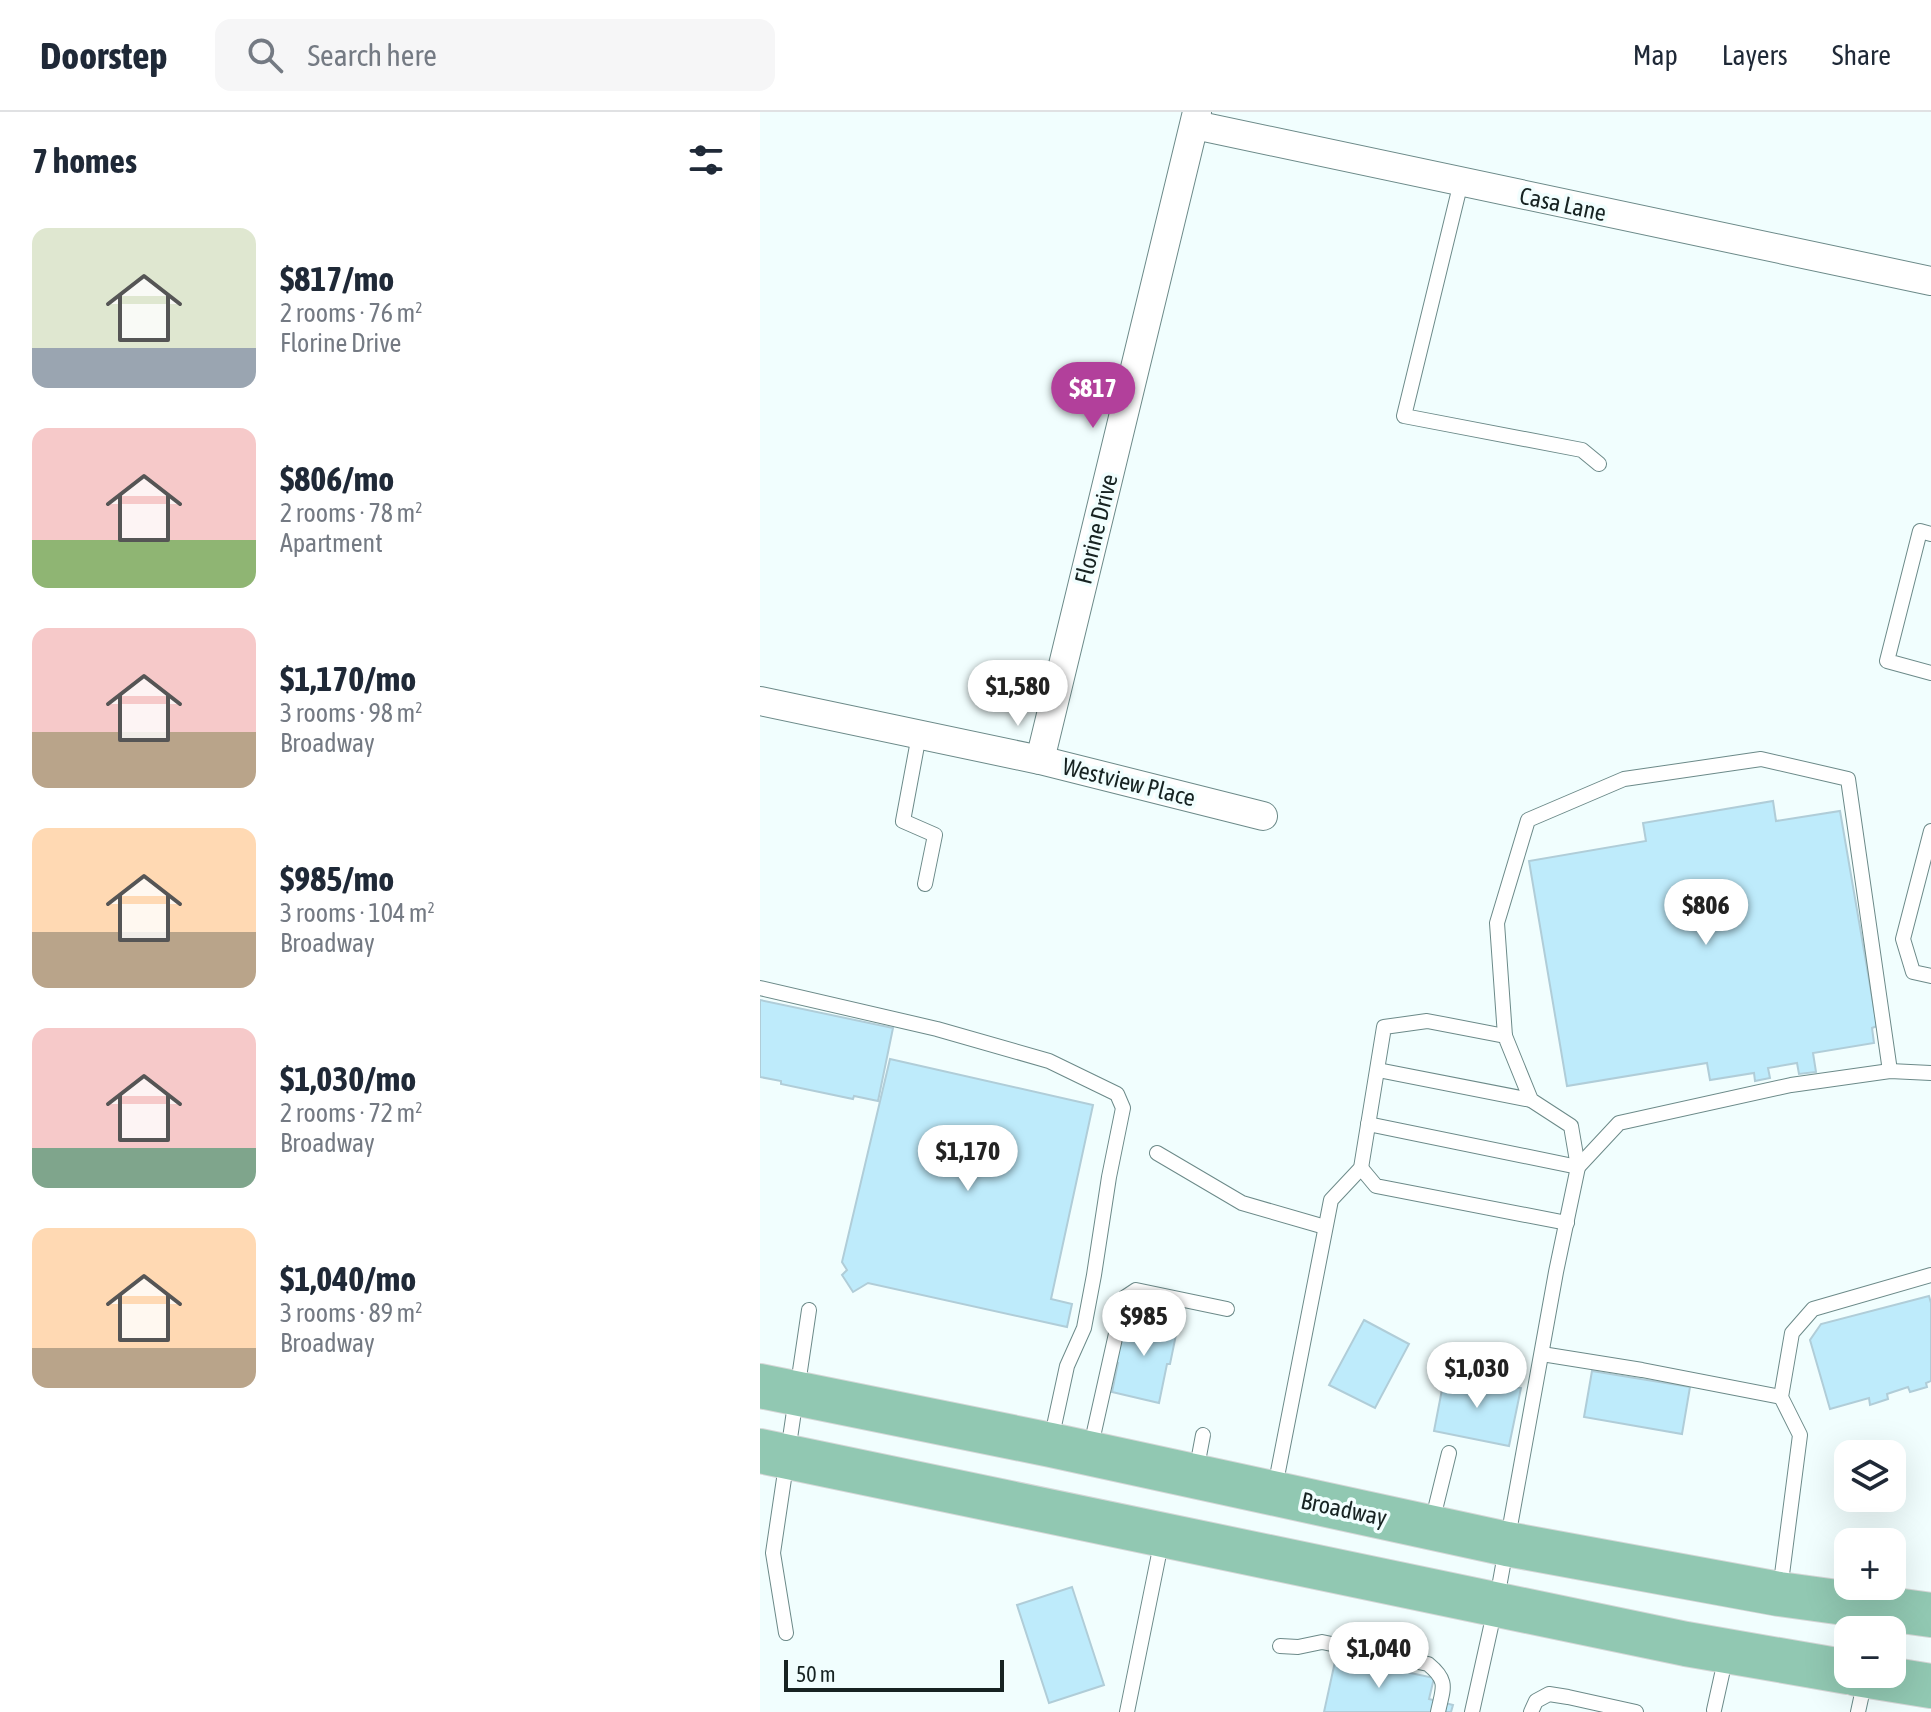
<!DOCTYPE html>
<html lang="en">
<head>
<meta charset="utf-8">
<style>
	body { margin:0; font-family:"Asap Condensed",sans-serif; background:#f6f6f7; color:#1f2937; height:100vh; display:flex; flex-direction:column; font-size:30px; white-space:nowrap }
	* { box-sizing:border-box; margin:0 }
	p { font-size:26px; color:#747a83 }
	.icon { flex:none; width:44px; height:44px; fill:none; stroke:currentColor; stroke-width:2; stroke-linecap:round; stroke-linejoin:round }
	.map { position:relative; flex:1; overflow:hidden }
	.drawer { display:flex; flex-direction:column; background:#fff; width:760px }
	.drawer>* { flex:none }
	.controls { position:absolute; left:1074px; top:1328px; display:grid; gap:16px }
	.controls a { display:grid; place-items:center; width:72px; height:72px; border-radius:16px; background:#fff; box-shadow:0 8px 32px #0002; font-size:40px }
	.scale { position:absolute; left:24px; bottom:20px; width:220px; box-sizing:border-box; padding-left:8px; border:4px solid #172322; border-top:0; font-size:22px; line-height:28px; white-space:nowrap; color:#172322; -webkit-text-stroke:6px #f1fefe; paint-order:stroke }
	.price { position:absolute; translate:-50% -68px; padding:0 18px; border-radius:28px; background:#fff; color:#222; font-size:26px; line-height:52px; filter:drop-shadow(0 2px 4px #0008) }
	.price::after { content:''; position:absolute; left:50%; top:48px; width:24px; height:18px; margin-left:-12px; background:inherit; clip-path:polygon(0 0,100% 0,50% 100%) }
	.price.current { background:#b2409b; color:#fff }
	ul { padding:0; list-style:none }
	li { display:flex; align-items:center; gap:24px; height:200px; padding:0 32px }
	li span { display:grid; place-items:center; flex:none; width:224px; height:160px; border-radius:16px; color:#555 }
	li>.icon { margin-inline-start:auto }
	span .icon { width:96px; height:96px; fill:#fffc; stroke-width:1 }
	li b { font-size:34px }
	h2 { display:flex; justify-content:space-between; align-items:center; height:96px; padding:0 32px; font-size:34px }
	header { display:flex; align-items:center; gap:48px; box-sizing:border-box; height:112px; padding:0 40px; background:#fff; border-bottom:2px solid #e0e1e3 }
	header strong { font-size:38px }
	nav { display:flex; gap:44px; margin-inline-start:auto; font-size:28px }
	.search { width:560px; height:72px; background:#f6f6f7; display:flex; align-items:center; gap:20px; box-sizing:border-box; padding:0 28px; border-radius:16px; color:#747a83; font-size:30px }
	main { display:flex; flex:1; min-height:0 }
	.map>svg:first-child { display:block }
	.building { fill:#beebfb; stroke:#b0cdd8; stroke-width:2 }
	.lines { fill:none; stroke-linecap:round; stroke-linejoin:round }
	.lane-casing { stroke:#6c8a89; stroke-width:16 }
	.street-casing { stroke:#6c8a89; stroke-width:30 }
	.primary-casing { stroke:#d5d7d7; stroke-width:46 }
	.lane { stroke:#fff; stroke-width:14 }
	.street { stroke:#fff; stroke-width:28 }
	.primary { stroke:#91c8b2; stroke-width:44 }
	.labels { text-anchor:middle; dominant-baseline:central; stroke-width:7; stroke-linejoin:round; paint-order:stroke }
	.street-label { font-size:24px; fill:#172322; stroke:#f1fefe }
</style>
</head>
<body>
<header>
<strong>Doorstep</strong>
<div class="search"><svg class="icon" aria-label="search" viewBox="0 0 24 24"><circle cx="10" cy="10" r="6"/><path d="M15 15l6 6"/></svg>Search here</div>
<nav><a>Map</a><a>Layers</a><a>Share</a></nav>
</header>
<main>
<section class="drawer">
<h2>7 homes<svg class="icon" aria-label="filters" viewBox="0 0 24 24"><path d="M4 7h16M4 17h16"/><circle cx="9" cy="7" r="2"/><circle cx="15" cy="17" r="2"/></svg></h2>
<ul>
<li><span style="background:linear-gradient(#dfe7d0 75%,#9aa5b1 0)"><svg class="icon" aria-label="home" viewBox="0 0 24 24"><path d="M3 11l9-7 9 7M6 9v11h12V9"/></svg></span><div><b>$817/mo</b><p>2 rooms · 76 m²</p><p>Florine Drive</p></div></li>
<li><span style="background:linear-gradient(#f6c9c9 70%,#8fb573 0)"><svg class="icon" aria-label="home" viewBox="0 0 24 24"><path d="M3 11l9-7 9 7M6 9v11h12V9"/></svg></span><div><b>$806/mo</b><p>2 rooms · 78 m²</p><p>Apartment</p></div></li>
<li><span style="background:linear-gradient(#f6c9c9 65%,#b9a48a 0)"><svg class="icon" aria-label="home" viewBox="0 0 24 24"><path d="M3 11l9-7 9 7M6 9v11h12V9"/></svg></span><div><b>$1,170/mo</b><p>3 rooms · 98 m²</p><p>Broadway</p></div></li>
<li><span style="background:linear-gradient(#ffd9b3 65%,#b9a48a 0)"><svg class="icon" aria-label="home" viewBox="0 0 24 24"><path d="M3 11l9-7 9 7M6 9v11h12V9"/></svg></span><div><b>$985/mo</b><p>3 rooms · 104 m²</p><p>Broadway</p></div></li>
<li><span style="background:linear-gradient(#f6c9c9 75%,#7fa58c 0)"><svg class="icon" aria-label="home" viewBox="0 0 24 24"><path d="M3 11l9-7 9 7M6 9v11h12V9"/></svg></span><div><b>$1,030/mo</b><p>2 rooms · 72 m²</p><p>Broadway</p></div></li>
<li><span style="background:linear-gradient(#ffd9b3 75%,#b9a48a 0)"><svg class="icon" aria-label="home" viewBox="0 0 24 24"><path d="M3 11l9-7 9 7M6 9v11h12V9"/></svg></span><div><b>$1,040/mo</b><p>3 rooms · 89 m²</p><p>Broadway</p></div></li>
</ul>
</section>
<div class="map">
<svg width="1171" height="1600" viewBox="0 0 1171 1600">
	<rect width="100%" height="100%" fill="#f1fefe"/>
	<!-- building -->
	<g class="building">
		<path d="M1013,689L1016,709L1080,699L1117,914L1112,916L1114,931L1053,941L1056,960L1039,962L1037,951L1008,956L1010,966L995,969L994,961L950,968L947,951L807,974L769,749L886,729L883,711Z"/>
		<path d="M0,888L133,916L118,989L94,984L93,987L21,972V969L0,965Z"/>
		<path d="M130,947L333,993L291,1187L312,1192L307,1215L108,1171L93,1180L82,1163L87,1158L82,1150Z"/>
		<path d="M1169,1184L1171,1191V1269L1166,1271L1167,1275L1150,1280L1148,1275L1127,1282L1128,1287L1110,1293L1109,1286L1070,1297L1050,1228L1061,1212Z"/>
		<path d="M369,1202L418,1213L410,1252H407L399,1291L352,1280L358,1251L355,1250L360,1224L364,1225Z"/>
		<path d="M604,1208L649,1232L615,1296L569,1273Z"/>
		<path d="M832,1259L930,1275L922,1322L824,1305Z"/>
		<path d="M685,1262L761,1276L749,1334L674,1319Z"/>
		<path d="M312,1475L344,1573L289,1591L257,1493Z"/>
		<path d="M576,1545L674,1566L669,1587L693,1593L691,1600H564Z"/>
	</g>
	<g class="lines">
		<defs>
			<g id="lane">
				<path d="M701,70L644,304L822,338L839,352"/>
				<path d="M1171,422L1160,419L1127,549L1171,561"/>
				<path d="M159,623L143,709L175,723L165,772"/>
				<path d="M1171,719L1143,827L1153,860L1171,864"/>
				<path d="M0,876L177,917L289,949L357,982L363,996L349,1065L334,1163L324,1216L307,1254L291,1328"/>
				<path d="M745,924L737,811L768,708L864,667L1001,647L1088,667L1130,959"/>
				<path d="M618,958L771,988"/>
				<path d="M608,1012L818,1055L859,1011L1031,973L1130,959L1171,961"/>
				<path d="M397,1041L482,1091L565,1115"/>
				<path d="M601,1056L616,1074L807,1111"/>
				<path d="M782,1242L882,1258L1021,1285"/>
				<path d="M330,1338L364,1186L376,1178L467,1197"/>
				<path d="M436,1360L443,1323"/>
				<path d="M515,1375L571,1088L601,1056L624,915L667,909L745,924L771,988L811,1014L818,1055L796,1160L736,1492L712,1600"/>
				<path d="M672,1410L689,1341"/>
				<path d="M1020,1478L1040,1323L1021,1285L1032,1221L1053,1197L1171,1163"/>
				<path d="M26,1521L13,1441L49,1198"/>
				<path d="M520,1534L538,1535L562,1530L668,1552C689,1569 683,1576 678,1600"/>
				<path d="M954,1598L966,1544"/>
				<path d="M367,1600L402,1427"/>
				<path d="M771,1600L776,1589L789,1582L808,1585L876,1600"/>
				<path d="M1098,1600L1105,1568"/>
			</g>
			<g id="street">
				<path d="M435,13L1171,169"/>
				<path d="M0,589L280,648L503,704"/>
				<path d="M280,648L437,0"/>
			</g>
			<g id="primary">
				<path d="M0,1274L291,1333L747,1432L1019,1482L1171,1503"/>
				<path d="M0,1339L926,1532L1088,1560"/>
				<path d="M1097,1562L1171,1574"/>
			</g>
		</defs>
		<!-- lane casing -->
		<use href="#lane" class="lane-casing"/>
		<!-- street casing -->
		<use href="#street" class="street-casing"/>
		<!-- primary casing -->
		<use href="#primary" class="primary-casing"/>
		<!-- lane -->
		<use href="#lane" class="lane"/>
		<!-- street -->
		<use href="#street" class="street"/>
		<!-- primary -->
		<use href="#primary" class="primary"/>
	</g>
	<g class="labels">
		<!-- street labels -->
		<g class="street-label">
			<text transform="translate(803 92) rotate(12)">Casa Lane</text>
			<text transform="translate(336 417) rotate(-76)">Florine Drive</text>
			<text transform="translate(369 670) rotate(14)">Westview Place</text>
			<text transform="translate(584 1397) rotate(12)">Broadway</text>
		</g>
	</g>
</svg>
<div class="controls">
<a><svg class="icon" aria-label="layers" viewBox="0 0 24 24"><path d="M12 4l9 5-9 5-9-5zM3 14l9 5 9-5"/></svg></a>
<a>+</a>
<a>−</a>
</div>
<div class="scale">50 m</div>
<b class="price current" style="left:333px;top:318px">$817</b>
<b class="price" style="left:258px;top:616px">$1,580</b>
<b class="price" style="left:946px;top:835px">$806</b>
<b class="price" style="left:208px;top:1081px">$1,170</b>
<b class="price" style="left:384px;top:1246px">$985</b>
<b class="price" style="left:717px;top:1298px">$1,030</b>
<b class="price" style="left:619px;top:1578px">$1,040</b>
</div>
</main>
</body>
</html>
